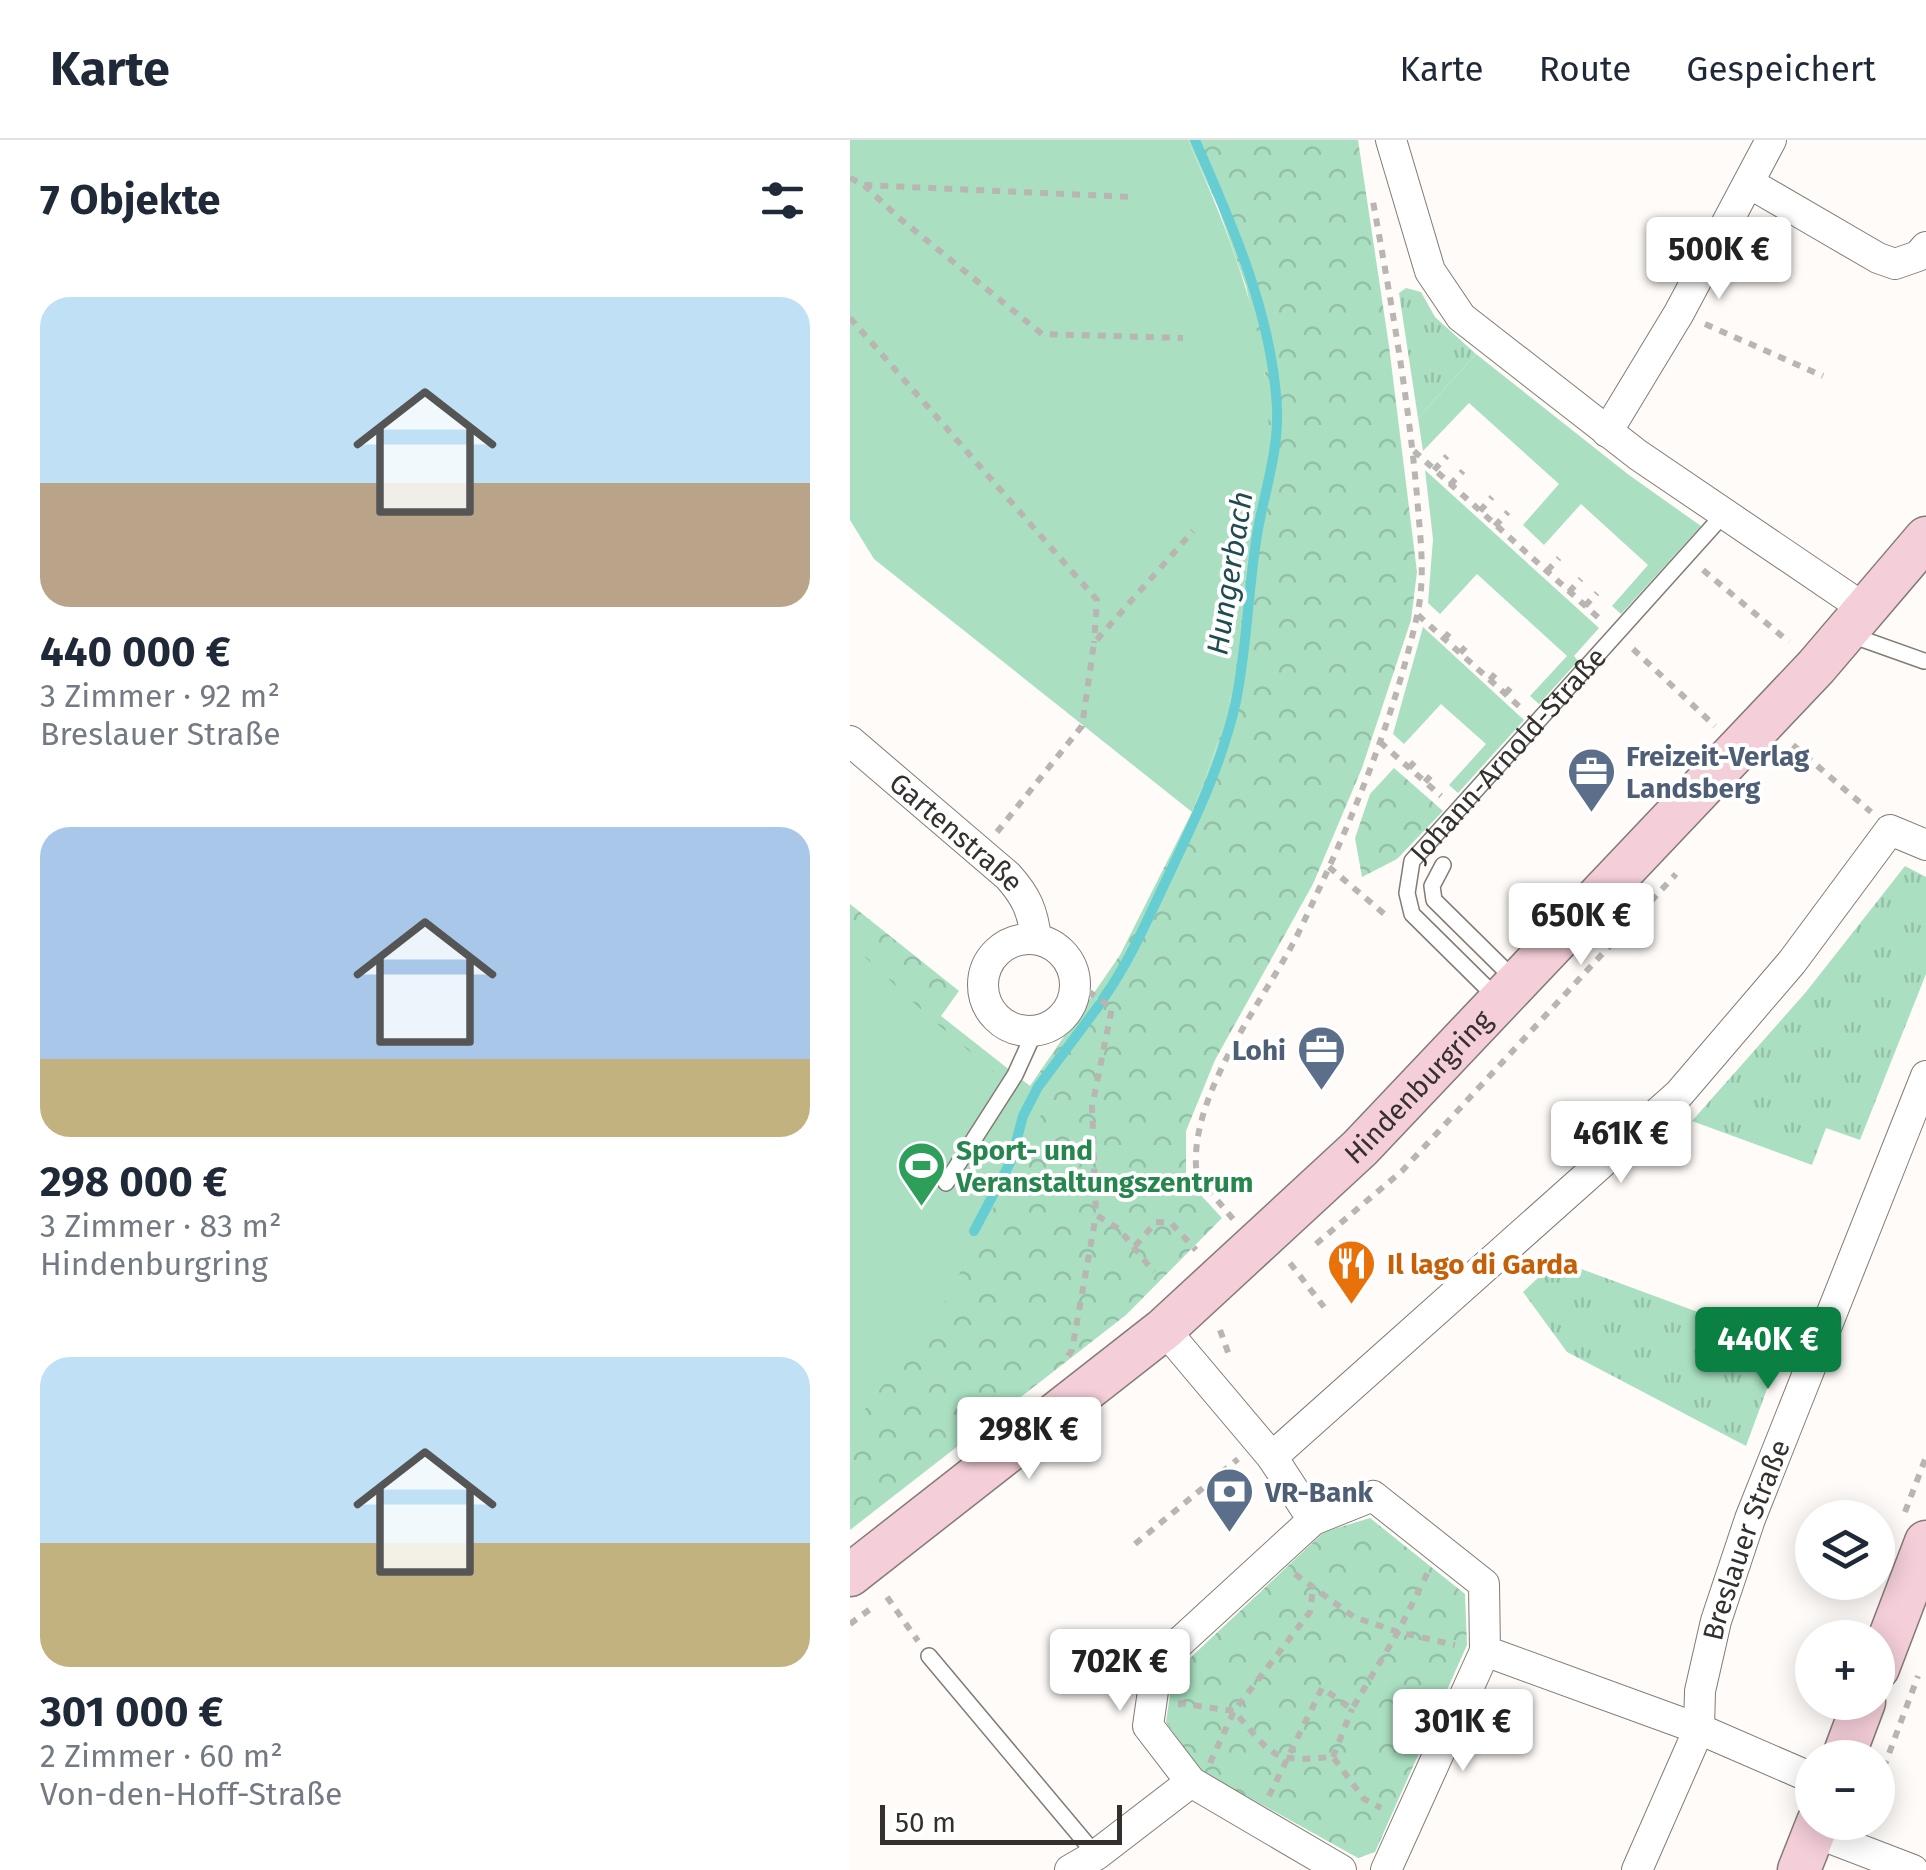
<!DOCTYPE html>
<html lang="de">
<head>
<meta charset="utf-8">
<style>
	body { margin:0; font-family:"Fira Sans",sans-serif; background:#f6f6f7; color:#1f2937; height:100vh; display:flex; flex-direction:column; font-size:38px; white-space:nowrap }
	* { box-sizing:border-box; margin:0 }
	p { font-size:32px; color:#747a83 }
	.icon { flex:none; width:55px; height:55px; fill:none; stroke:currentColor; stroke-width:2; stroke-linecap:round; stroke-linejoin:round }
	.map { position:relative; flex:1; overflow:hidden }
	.details { display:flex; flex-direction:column; background:#fff; width:850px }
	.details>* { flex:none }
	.buttons { position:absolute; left:945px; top:1360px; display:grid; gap:20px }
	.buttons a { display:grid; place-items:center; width:100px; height:100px; border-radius:50%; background:#fff; box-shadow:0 5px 25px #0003; font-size:50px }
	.scale { position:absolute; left:30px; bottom:25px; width:242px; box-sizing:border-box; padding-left:10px; border:5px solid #34302d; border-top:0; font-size:28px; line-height:35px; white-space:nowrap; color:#34302d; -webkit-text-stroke:8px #fff; paint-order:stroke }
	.price { position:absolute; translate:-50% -85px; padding:0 22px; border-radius:10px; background:#fff; color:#222; font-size:32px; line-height:65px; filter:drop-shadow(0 2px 5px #0008) }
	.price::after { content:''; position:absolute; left:50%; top:60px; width:30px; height:22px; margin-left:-15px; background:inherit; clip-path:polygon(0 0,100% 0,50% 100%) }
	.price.selected { background:#0b8043; color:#fff }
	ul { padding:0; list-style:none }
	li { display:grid; align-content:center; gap:20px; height:530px; padding:0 40px }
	li span { display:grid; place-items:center; height:310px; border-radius:30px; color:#555 }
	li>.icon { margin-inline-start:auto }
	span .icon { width:180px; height:180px; fill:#fffc; stroke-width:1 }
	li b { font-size:42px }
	h2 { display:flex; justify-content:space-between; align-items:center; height:120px; padding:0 40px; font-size:42px }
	header { display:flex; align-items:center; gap:60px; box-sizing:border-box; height:140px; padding:0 50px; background:#fff; border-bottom:2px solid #e0e1e3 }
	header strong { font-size:48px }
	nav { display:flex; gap:55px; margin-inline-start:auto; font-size:35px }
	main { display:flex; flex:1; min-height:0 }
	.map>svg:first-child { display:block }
	.grass { fill:url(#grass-tufts) }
	.forest { fill:url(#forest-crowns) }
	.garden { fill:#aae0c1 }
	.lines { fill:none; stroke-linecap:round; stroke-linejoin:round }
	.stream { stroke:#66cdd3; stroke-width:10 }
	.lane-casing { stroke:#837b75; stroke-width:18 }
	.street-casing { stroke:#837b75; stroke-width:32 }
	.secondary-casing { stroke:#837b75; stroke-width:45 }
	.path { stroke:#b8b5b2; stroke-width:6; stroke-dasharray:8 8; stroke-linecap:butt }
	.lane { stroke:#fff; stroke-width:15 }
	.street { stroke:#fff; stroke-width:30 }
	.secondary { stroke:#f4ced8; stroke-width:42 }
	.labels { text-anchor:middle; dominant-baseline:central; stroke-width:8; stroke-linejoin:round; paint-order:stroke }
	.street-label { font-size:28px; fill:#34302d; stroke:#fff }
	.service-label { font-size:28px; font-weight:bold; fill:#4e5e75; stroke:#fff; text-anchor:start }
	.leisure-label { font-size:28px; font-weight:bold; fill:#27864d; stroke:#fff; text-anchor:start }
	.food-label { font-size:28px; font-weight:bold; fill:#c56008; stroke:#fff; text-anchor:start }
	.water-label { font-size:30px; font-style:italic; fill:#1e4c4f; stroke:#fff }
</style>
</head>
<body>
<header>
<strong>Karte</strong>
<nav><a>Karte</a><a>Route</a><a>Gespeichert</a></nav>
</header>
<main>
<section class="details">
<h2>7 Objekte<svg class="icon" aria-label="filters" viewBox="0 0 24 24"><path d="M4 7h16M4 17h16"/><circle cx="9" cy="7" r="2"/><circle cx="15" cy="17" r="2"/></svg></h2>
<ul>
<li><span style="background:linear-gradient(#bfe0f5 60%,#b9a48a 0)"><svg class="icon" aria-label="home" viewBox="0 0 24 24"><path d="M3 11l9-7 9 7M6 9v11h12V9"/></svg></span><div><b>440 000 €</b><p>3 Zimmer · 92 m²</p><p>Breslauer Straße</p></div></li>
<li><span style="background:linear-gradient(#a9c7e8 75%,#c2b280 0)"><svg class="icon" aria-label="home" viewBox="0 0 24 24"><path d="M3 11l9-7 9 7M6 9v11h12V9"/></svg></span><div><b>298 000 €</b><p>3 Zimmer · 83 m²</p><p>Hindenburgring</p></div></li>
<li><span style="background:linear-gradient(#bfe0f5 60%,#c2b280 0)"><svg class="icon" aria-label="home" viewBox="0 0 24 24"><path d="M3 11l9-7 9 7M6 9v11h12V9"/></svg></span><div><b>301 000 €</b><p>2 Zimmer · 60 m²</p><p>Von-den-Hoff-Straße</p></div></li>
</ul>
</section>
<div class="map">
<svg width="1076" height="1730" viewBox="0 0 1076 1730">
	<defs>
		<pattern id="grass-tufts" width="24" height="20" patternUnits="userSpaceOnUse" patternTransform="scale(2.5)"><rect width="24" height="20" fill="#aae0c1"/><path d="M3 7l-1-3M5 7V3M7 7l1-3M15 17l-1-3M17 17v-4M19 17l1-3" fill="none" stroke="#93c0a6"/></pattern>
		<pattern id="forest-crowns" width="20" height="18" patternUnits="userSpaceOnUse" patternTransform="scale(2.5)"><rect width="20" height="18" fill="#aae0c1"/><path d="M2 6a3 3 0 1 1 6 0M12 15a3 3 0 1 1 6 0" fill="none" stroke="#93c0a6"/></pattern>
	</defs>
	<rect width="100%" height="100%" fill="#fefbf8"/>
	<!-- grass -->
	<g class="grass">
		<path d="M556,148L571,152L585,177L626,214L568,278L549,153Z"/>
		<path d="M1055,726L1076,737V834L1010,1000L976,988L962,1025L842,981L956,852Z"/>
		<path d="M707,1120L929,1202L931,1211L896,1306L717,1212L673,1152Z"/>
	</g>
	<!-- forest -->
	<g class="forest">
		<path d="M338,0H508L539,206L567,432L561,480L512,628L463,744L365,920L336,991V1039L372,1078L276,1175L0,1390V764L109,851L91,876L180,946L270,815L342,672L365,612L380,560L402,387L416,332L415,235L396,146L368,67Z"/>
		<path d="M544,628L593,671L547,719L512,737L505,698L520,654Z"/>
		<path d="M520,1378L615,1454L617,1505L525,1712L508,1718L348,1629L316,1582L323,1534L474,1392Z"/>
	</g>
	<!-- garden -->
	<g class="garden">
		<path d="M0,0H338C383,102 430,216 416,330C412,362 401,394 397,427C391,472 390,520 379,564C370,601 356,636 342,672L24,419L0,380Z"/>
		<path d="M626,214L779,335L851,386L771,474L762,466L798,425L731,364L694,405L673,385L709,344L619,263L573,311L568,278Z"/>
		<path d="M575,330L749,488L724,516L728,521L689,564L680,556L717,516L627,434L590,474L578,463L583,399Z"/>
		<path d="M573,487L674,580L608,653L599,645L636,604L591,564L554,604L543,594Z"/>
		<path d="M0,803L79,877L192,973L93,1166L0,1289Z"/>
	</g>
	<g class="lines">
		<!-- stream -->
		<g class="stream">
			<path d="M253,859C278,824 296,783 314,745C342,686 372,625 386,561C397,507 398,450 407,395C414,352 429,312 427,268C422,174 382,84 345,0"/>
			<path d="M124,1091L161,1021L173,976L188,947L250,864"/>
		</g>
		<defs>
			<g id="lane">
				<path d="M998,494L1074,521"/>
				<path d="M593,725L582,746L584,760L664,839"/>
				<path id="s1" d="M648,859L562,774L557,753L562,721L874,374"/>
				<path d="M96,1043L165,935L185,891"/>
				<path d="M79,1516L246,1715"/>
			</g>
			<g id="street">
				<path d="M541,0L580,131L611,177L788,315L1015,469"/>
				<path d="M899,43L1028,118L1045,124L1068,116L1076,107"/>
				<path d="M757,292L829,173L921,0"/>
				<path id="s2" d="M0,601L158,736C176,756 183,771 186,799"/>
				<circle cx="179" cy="845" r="46"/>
				<path d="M314,1189L422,1317L463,1380L523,1356L634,1444L635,1511L849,1589L962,1638"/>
				<path d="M422,1317L829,954L942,822L1040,690L1076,705"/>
				<path d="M463,1380L307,1523L298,1586L341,1642L491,1730"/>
				<path d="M964,1692L1063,1730"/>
				<path d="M220,1730L246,1715L341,1642"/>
				<path d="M536,1730L635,1511"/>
				<path id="s3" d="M787,1730L849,1589L850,1551L866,1481L900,1379L1076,936"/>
			</g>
			<g id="secondary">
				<path id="s4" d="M0,1435L314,1189L510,1008L966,527L1076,398"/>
				<path d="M1028,1528L1076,1402"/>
				<path d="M993,1618L1014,1562"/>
				<path d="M949,1730L968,1682"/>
			</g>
		</defs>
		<!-- lane casing -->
		<use href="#lane" class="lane-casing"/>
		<!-- street casing -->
		<use href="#street" class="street-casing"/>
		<!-- secondary casing -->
		<use href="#secondary" class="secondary-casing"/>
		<!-- path -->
		<g class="path">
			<path d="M0,38L14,45L283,57"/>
			<path d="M14,45L48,77L192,194L333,198"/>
			<path d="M0,178L247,460L244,503"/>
			<path d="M855,184L973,236"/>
			<path d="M564,311L751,480"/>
			<path d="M584,330L597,316"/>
			<path d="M600,345L613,331"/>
			<path d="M630,371L642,357"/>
			<path d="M645,386L658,372"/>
			<path d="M853,430L939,502"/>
			<path d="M697,431L709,418"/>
			<path d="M719,452L731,439"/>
			<path d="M735,466L747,453"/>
			<path d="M568,475L671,568"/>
			<path d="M594,499L604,487"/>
			<path d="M783,509L865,586"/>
			<path d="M610,513L620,502"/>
			<path d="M640,540L650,528"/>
			<path d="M655,554L665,543"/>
			<path d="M530,602L591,656"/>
			<path d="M943,605L1021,672"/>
			<path d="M559,628L569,617"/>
			<path d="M575,642L584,632"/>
			<path d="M147,692L232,586L244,503L343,391"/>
			<path d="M479,727L539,778"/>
			<path d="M225,842L262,868L242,967L246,1075L269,1089L304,1132"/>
			<path d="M383,1079L347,1036C336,963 406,870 440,809C451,789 460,768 470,747C510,661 546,569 567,476C576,436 570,396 567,356C558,255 540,155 522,56"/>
			<path d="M466,1104L552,1031L826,734"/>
			<path d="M285,1106L306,1082L321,1083L346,1110"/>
			<path d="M440,1123L474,1167"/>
			<path d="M370,1190L380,1218"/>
			<path d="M218,1216L222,1210L246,1075"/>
			<path d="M1055,1372L1076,1317"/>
			<path d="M285,1404L388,1319"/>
			<path d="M445,1434L504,1477L548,1492L605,1505"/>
			<path d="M37,1457L68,1501"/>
			<path d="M0,1484L23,1467"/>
			<path d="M328,1563L384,1571C425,1618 420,1622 483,1617L514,1659L531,1668"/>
			<path d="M483,1617L502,1569"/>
			<path d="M360,1623L384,1571L460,1472L463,1448"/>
			<path d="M1028,1643L1068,1536"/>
			<path d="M419,1656L472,1548L502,1569L548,1492L578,1432"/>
		</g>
		<!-- lane -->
		<use href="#lane" class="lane"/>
		<!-- street -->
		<use href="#street" class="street"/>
		<!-- secondary -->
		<use href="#secondary" class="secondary"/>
	</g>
	<!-- icons -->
	<defs>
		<symbol id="office-pin" viewBox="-11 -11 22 30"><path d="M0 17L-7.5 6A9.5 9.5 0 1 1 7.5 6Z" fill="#5c6f8a" stroke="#fff"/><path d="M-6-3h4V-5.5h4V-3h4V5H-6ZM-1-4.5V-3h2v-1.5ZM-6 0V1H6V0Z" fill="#fff"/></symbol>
		<symbol id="stadium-pin" viewBox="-11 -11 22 30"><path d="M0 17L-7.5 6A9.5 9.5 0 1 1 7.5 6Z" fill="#2e9e5b" stroke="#fff"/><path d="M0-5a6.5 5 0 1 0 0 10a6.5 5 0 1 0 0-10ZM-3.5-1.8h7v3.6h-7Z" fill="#fff"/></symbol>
		<symbol id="restaurant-pin" viewBox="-11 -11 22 30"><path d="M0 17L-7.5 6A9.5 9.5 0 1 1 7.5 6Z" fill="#e8710a" stroke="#fff"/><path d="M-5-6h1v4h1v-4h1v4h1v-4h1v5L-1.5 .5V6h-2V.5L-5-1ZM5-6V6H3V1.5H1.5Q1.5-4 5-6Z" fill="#fff"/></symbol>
		<symbol id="bank-pin" viewBox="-11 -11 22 30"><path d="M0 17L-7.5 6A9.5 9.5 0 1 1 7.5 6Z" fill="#5c6f8a" stroke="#fff"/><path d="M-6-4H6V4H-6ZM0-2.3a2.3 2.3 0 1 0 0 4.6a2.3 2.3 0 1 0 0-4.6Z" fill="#fff"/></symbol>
	</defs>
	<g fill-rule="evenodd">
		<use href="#office-pin" x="714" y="604" width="55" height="75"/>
		<use href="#office-pin" x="444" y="882" width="55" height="75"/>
		<use href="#stadium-pin" x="44" y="998" width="55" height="75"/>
		<use href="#restaurant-pin" x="474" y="1096" width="55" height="75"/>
		<use href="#bank-pin" x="352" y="1324" width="55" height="75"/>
	</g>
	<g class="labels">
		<!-- street labels -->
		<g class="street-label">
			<text stroke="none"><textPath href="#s1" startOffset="318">Johann-Arnold-Straße</textPath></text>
			<text stroke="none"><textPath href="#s2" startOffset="140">Gartenstraße</textPath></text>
			<text stroke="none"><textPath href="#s4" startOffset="750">Hindenburgring</textPath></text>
			<text stroke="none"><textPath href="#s3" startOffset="350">Breslauer Straße</textPath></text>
		</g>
		<!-- service labels -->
		<g class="service-label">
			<text x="776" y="616">Freizeit-Verlag<tspan x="776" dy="32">Landsberg</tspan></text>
			<text x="436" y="910" text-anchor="end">Lohi</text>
			<text x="415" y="1352">VR-Bank</text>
		</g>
		<!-- leisure labels -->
		<g class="leisure-label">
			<text x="106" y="1010">Sport- und<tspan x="106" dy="32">Veranstaltungszentrum</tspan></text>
		</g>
		<!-- food labels -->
		<g class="food-label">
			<text x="537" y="1124">Il lago di Garda</text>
		</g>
		<!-- water labels -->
		<g class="water-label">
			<text transform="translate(380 433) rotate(-81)">Hungerbach</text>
		</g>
	</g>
</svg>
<div class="buttons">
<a><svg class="icon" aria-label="layers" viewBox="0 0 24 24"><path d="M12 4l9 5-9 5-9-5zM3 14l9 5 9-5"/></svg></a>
<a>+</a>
<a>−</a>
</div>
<div class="scale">50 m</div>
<b class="price" style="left:869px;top:162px">500K €</b>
<b class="price" style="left:731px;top:828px">650K €</b>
<b class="price" style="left:771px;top:1046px">461K €</b>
<b class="price selected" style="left:918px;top:1252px">440K €</b>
<b class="price" style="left:179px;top:1342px">298K €</b>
<b class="price" style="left:270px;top:1574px">702K €</b>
<b class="price" style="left:613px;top:1634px">301K €</b>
</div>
</main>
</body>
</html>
